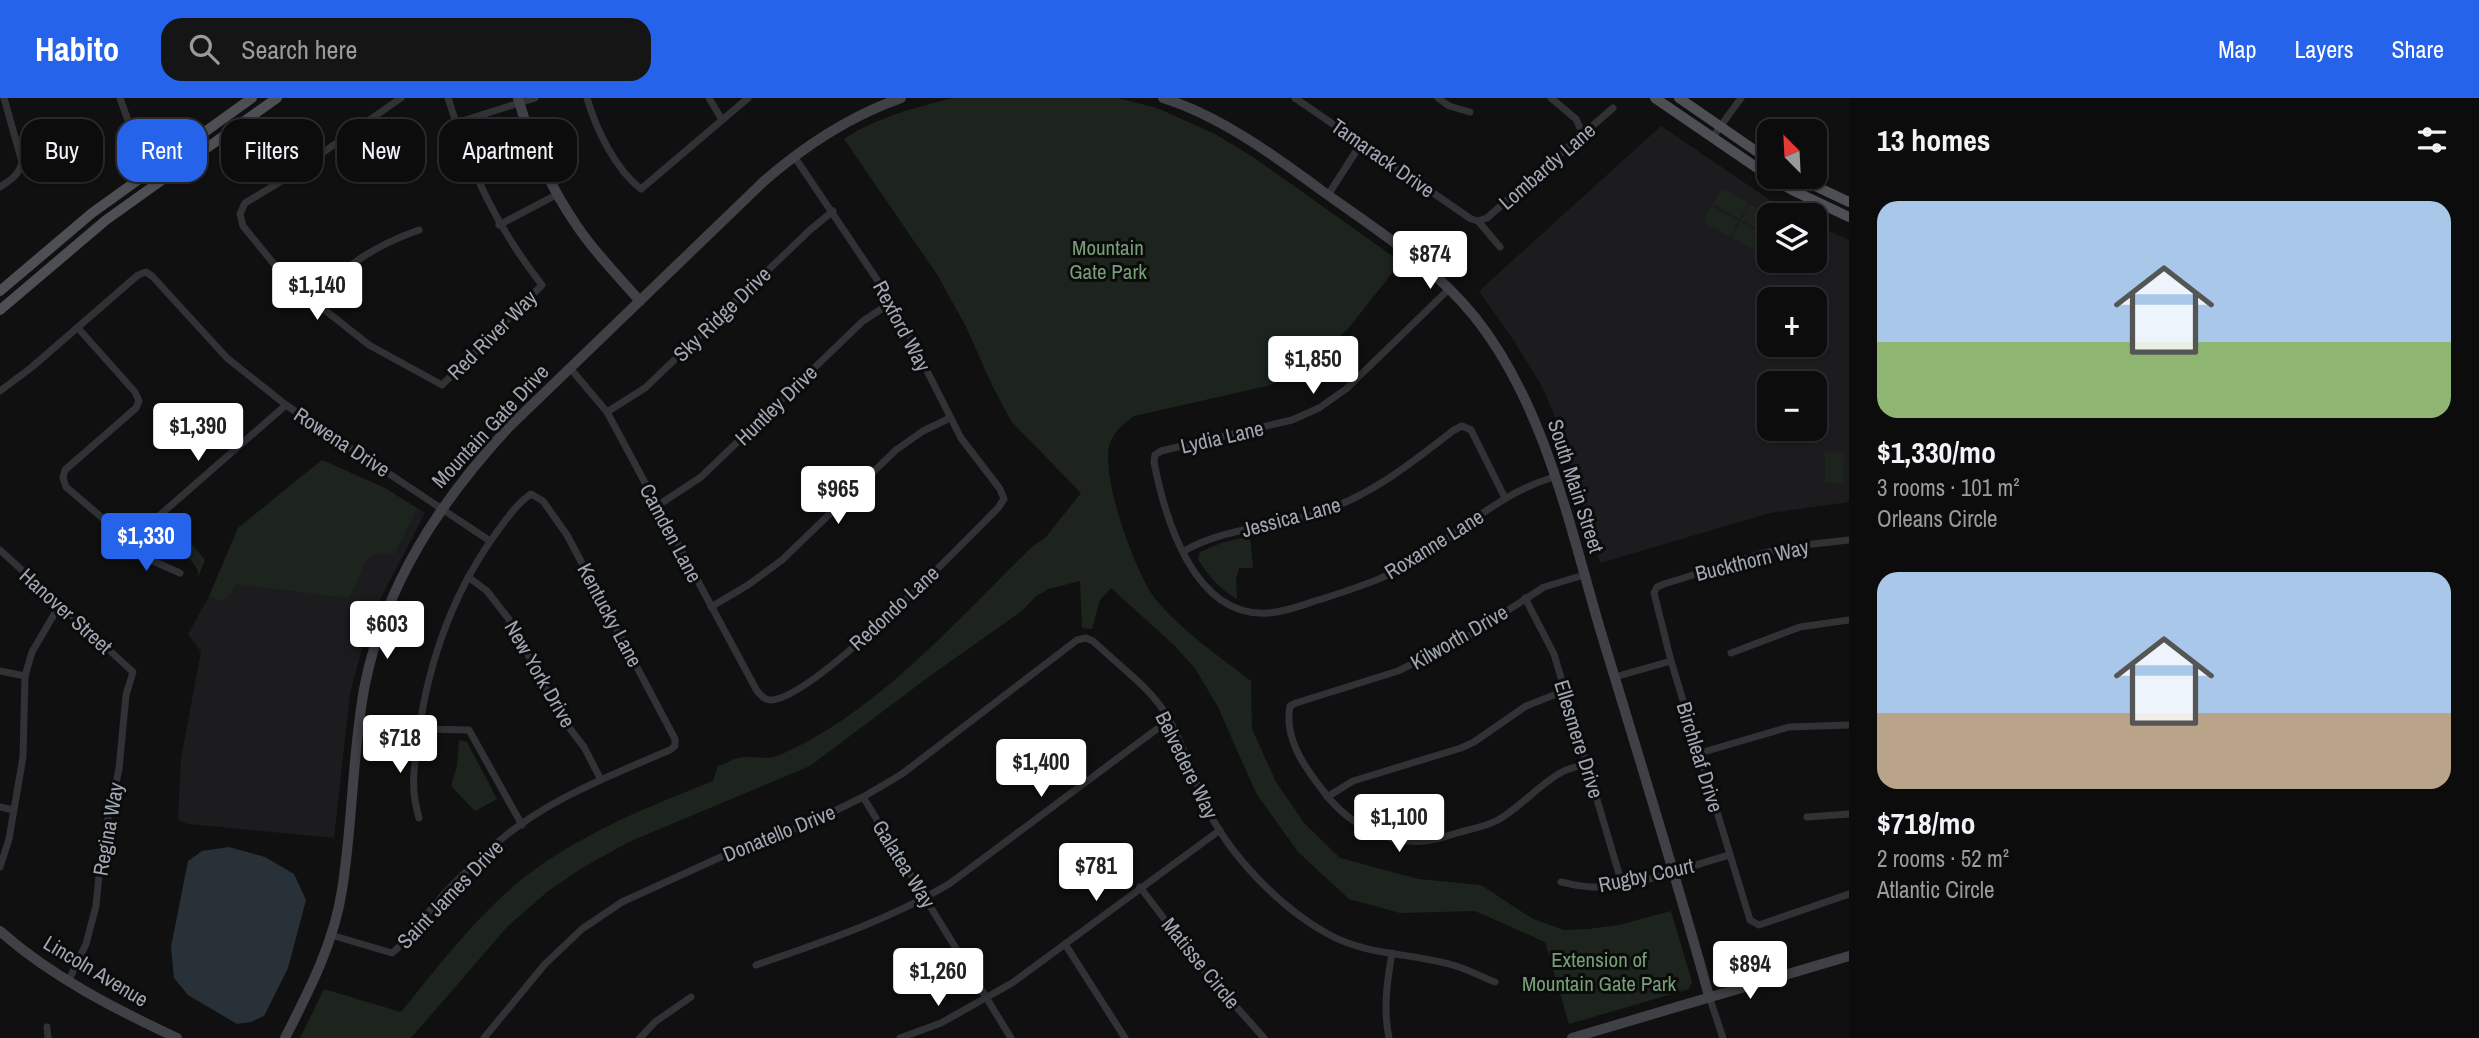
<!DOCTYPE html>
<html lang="en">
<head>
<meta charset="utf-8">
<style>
	body { margin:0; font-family:"Archivo Narrow",sans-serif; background:#151516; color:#f1f3f6; height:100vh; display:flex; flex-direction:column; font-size:26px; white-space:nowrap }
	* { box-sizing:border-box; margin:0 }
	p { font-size:23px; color:#9a9b9d }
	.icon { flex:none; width:38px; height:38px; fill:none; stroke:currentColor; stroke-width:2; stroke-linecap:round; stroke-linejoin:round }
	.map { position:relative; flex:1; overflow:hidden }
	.side { display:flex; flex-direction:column; background:#0c0c0d; width:630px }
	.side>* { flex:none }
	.guide { position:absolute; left:21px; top:21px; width:665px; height:63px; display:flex; gap:14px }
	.needle { width:46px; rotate:336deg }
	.buttons { position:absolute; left:1757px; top:21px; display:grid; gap:14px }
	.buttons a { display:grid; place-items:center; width:70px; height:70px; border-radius:14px; background:#0c0c0d; box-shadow:0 2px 5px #0004,0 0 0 2px #2c2c2e; font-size:35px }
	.price { position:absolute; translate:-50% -60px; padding:0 16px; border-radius:7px; background:#fff; color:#222; font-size:23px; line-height:46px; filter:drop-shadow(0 2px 4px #0008) }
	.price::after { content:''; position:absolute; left:50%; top:42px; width:21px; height:16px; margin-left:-10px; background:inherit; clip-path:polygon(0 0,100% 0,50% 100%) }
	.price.selected { background:#2563eb; color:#fff }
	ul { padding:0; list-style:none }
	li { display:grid; align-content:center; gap:14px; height:371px; padding:0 28px }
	li span { display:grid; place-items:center; height:217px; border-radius:21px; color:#555 }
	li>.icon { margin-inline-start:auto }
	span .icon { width:126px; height:126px; fill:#fffc; stroke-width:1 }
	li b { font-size:30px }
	h2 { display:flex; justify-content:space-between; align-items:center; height:84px; padding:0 28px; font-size:30px }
	.tag { padding:0 24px; border-radius:21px; background:#0c0c0d; box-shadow:0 2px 5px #0004,0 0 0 2px #2c2c2e; font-size:24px; line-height:63px }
	.tag.selected { background:#2563eb; color:#fff }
	header { display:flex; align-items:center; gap:42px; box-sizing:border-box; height:98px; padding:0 35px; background:#2563eb; color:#fff }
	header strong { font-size:33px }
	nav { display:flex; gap:38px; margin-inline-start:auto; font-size:24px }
	.search { width:490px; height:63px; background:#151516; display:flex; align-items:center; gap:18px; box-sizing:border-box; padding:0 24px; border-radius:21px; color:#9a9b9d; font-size:26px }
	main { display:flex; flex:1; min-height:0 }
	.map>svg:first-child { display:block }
	.built { fill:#1c1c1e; fill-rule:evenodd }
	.green { fill:#1c241d }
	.water { fill:#283137 }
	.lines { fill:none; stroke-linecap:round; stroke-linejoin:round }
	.street { stroke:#313236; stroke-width:7 }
	.secondary { stroke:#3f4146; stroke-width:10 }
	.primary { stroke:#4d4f55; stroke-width:10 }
	.labels { text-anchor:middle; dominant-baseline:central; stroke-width:6; stroke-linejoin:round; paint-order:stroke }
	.street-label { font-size:21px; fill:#a0a7b3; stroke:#0b0b0c }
	.park-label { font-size:21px; fill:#769f77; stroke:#0b0b0c }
</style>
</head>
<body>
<header>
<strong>Habito</strong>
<div class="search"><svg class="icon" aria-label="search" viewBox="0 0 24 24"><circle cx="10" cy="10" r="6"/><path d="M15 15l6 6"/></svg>Search here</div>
<nav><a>Map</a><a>Layers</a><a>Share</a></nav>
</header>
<main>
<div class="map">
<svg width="1849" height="940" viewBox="0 0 1849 940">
	<rect width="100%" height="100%" fill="#101011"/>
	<!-- built -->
	<g class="built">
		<path d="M1661,28L1782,110L1797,117H1769V163H1815V126L1849,142V404L1770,415L1600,465L1567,354L1551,309L1540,285L1516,246L1479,193ZM1769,201H1815V247H1769ZM1769,285H1815V331H1769Z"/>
		<path d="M322,362L385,390L425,415L370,521L360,558L350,596L334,740L188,726L178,722L181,660L201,554L188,536L217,484L238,430Z"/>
	</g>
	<!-- green -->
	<g class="green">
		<path d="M953,0H1118L1157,10L1215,36L1253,59L1401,164L1347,232L1317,261L1294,277L1267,288L1134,318C1123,326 1115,332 1110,345C1099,376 1136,478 1157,503C1183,534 1219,558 1251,583L1252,631L1276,684L1304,725L1340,760L1418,781L1481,787L1533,821L1564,832L1588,831L1619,827L1671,813L1692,884L1689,891L1569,926L1545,844L1475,813L1400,815L1349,801L1298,754L1256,695L1218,609L1196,572L1175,548L1111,490L1100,502L1092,531L1082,530L1080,483L1048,491L1035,499L1022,513L934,575L810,668L629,744L582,770L547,794L508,828L411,940H300L324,891L401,914C437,870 472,824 515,787C574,738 643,711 713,683L718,668C725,666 731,662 738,660C752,657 767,663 780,657C877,615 958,521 1033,448L1045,440L1081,395L1011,323L992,287L966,229L938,178L844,41C877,19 914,10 953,0Z"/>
		<path d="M1722,90L1749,105L1740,121L1713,106Z"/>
		<path d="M1750,106L1771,117H1769L1768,136L1741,122Z"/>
		<path d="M1712,108L1738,123L1730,139L1703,124Z"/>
		<path d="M1740,124L1767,138L1758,154L1731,140Z"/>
		<path d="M1825,354L1844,355L1843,385H1825Z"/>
		<path d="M322,362L385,390L417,410L394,456H378L367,461L349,500L236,486C232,495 229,501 219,503L209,498L238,430Z"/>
		<path d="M170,420L205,462L198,479V472L190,461L158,456L146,447V440Z"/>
		<path d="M1250,438L1253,470H1239L1236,481L1237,501C1219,490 1209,479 1198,461L1200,454L1221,445Z"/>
		<path d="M459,642L467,644L497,701L475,713L451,688L457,668Z"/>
	</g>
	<!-- water -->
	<path class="water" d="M229,749L265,759L294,776L306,802L288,870L264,918L251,924L237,926L188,897L174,880L171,849L188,763L202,753Z"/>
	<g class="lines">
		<!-- street -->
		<g class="street">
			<path d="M120,0L131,31"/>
			<path d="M401,0L285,81L245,105L240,116L243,128L287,182L369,247L442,287L542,187C495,127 471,73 448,0"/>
			<path d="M587,0C596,31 615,71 641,91L748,0"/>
			<path d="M709,0L721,20"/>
			<path d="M1295,0L1471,121L1478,123L1500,149"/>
			<path d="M1438,0L1449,8L1470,14"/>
			<path d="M1551,0L1576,21L1581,32"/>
			<path d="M456,25L535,0"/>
			<path d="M1712,40L1741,0"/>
			<path d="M0,89C11,82 19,77 22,64L4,0"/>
			<path d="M1328,97L1362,44"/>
			<path d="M1478,123L1487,120L1577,41L1581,32L1590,30L1613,10"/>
			<path d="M499,127L556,97"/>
			<path d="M1450,190L1346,291L1319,310L1292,322L1161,353L1155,357L1154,364C1165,421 1194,520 1268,515C1287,514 1307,505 1325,500C1359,489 1393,478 1422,458C1466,429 1503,394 1554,379"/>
			<path d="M313,203C343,168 376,147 419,132"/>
			<path d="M78,230L135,294L139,303L136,310L65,372L63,380L66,389L153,463L180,475"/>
			<path d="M570,270L607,314L757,593C761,597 764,602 770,602C812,603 963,445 998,410L1004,401L1000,391L961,340L892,204L794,58"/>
			<path d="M0,293L32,269L138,177L146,174L152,178L227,260L286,307L490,443"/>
			<path d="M607,314L645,290L810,132L833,113"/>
			<path d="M657,408L701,379L863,223L892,204"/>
			<path d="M1849,442L1795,448L1764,455L1664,486L1657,489L1654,495L1671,563L1750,822L1759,827L1849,796"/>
			<path d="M129,444L286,307"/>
			<path d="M0,452L133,574L126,597L119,671L102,747L96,808L86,846L68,884"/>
			<path d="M1184,453C1225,430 1273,429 1317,415C1370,399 1411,365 1454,332L1462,328L1471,332L1505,400"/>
			<path d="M1584,477L1544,489L1467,539L1398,573L1296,605L1290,608C1284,639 1303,667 1321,690C1344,723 1383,747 1426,743C1436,742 1447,738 1457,735C1470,731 1485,729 1498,722C1521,709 1538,687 1562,674C1569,670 1579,668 1587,666"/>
			<path d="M468,479L487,493L508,520L564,623L584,649L601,682"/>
			<path d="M1525,500L1554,556L1622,786"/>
			<path d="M711,509L748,487L782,462L896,352L923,333L950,320"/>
			<path d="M1731,555L1800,529L1849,522"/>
			<path d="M0,573L25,578"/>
			<path d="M1615,579L1671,563"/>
			<path d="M419,631L469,632L522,727"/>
			<path d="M1700,655L1789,629L1849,627"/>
			<path d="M863,699L1011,940"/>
			<path d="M1327,699L1353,683L1461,650L1474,644L1526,608L1564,593"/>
			<path d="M0,709L13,712"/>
			<path d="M1807,719L1849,716"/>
			<path d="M0,769L9,741L23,659L25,578L32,554L59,508"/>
			<path d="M1561,784C1571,786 1582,789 1593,789C1636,790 1688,768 1730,757"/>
			<path d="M1140,789L1200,868L1264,940"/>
			<path d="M331,837L392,855C410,841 423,820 438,803C453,785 471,769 488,753C538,705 607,679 670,652L675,648V641L567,437L543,403L531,396C519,404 511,415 502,427C455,489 428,563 418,640C414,672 410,689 419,720"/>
			<path d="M1065,846L1125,940"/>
			<path d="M756,867C822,844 889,822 949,786L1169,622"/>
			<path d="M1709,898L1723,940"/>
			<path d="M47,929L48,940"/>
			<path d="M484,940L545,866L582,831L622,804L734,753L806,727L863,699L902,676L1077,542L1086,540L1093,543C1119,568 1153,591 1170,623C1184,650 1193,679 1205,706C1228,756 1280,810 1328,836C1367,858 1414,855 1456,868C1469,872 1482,879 1495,884"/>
			<path d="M640,940L655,924L691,899"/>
			<path d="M900,940L941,925L1012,885L1220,732"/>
			<path d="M1389,940C1383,911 1387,884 1392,855"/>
		</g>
		<!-- secondary -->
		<g class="secondary">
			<path d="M518,0C531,45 550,89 577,128C595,155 619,179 640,203"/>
			<path d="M1163,0C1220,18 1272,56 1321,92C1375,131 1431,165 1474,218C1544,305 1569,426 1600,531C1637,653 1675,775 1709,898"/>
			<path d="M0,833C52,879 115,911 177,940"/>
			<path d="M285,940C309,893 334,845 342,792C353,724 352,654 365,586C386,485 439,405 508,330L763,84C803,49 850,18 901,0"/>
			<path d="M1572,940L1849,858"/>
		</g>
		<!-- primary -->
		<g class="primary">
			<path d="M1655,0L1769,78"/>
			<path d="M1679,0L1769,62"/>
			<path d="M1770,79L1792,92L1849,119"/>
			<path d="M1796,79L1849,104"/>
			<path d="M0,193L92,115L252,0"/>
			<path d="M0,212L106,122L277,0"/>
		</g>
	</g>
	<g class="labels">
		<!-- street labels -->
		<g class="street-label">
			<text transform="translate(1383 60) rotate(35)">Tamarack Drive</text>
			<text transform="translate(1547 68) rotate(-41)">Lombardy Lane</text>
			<text transform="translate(722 216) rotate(-44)">Sky Ridge Drive</text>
			<text transform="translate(902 228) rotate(62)">Rexford Way</text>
			<text transform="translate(492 237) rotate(-45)">Red River Way</text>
			<text transform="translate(776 307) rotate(-44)">Huntley Drive</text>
			<text transform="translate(490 328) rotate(-47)">Mountain Gate Drive</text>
			<text transform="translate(1222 339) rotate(-13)">Lydia Lane</text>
			<text transform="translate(342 344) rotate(33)">Rowena Drive</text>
			<text transform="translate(1576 388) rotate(72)">South Main Street</text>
			<text transform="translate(1291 419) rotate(-15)">Jessica Lane</text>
			<text transform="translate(671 435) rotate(62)">Camden Lane</text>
			<text transform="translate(1434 446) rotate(-32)">Roxanne Lane</text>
			<text transform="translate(1752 462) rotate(-14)">Buckthorn Way</text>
			<text transform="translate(894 510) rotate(-43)">Redondo Lane</text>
			<text transform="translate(66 513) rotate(42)">Hanover Street</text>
			<text transform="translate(610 517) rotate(62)">Kentucky Lane</text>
			<text transform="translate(1459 539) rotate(-30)">Kilworth Drive</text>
			<text transform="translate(540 576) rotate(60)">New York Drive</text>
			<text transform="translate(1579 641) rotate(73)">Ellesmere Drive</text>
			<text transform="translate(1700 659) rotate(73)">Birchleaf Drive</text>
			<text transform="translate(1187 667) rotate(64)">Belvedere Way</text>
			<text transform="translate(108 731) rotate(-80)">Regina Way</text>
			<text transform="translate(779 735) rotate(-22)">Donatello Drive</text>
			<text transform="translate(904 766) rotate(58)">Galatea Way</text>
			<text transform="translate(1646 777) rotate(-12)">Rugby Court</text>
			<text transform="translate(450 796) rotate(-46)">Saint James Drive</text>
			<text transform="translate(1201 865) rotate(51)">Matisse Circle</text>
			<text transform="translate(96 873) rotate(31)">Lincoln Avenue</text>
		</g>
		<!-- park labels -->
		<g class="park-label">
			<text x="1108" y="149">Mountain<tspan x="1108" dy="24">Gate Park</tspan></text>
			<text x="1599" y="861">Extension of<tspan x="1599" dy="24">Mountain Gate Park</tspan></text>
		</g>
	</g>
</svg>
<div class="buttons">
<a><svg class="needle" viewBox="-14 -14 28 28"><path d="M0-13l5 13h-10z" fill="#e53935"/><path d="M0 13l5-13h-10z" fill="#9a9b9d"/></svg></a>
<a><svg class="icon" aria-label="layers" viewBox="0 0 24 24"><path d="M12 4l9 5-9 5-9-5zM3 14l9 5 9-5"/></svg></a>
<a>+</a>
<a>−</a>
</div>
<b class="price" style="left:1430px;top:193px">$874</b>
<b class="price" style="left:317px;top:224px">$1,140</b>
<b class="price" style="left:1313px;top:298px">$1,850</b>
<b class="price" style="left:198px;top:365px">$1,390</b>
<b class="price" style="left:838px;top:428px">$965</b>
<b class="price selected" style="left:146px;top:475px">$1,330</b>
<b class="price" style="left:387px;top:563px">$603</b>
<b class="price" style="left:400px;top:677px">$718</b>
<b class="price" style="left:1041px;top:701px">$1,400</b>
<b class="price" style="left:1399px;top:756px">$1,100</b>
<b class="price" style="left:1096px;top:805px">$781</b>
<b class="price" style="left:1750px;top:903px">$894</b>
<b class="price" style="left:938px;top:910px">$1,260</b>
<div class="guide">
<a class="tag">Buy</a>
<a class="tag selected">Rent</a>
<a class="tag">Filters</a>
<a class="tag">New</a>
<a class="tag">Apartment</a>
</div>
</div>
<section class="side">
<h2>13 homes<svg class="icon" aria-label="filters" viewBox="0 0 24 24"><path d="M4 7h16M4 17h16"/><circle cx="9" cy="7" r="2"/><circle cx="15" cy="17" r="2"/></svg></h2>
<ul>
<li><span style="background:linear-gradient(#a9c7e8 65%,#8fb573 0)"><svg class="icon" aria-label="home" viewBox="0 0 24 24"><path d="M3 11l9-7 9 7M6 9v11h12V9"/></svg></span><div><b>$1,330/mo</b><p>3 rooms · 101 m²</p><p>Orleans Circle</p></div></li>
<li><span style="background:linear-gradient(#a9c7e8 65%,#b9a48a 0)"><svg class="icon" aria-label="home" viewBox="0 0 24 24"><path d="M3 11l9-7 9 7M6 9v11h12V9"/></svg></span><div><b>$718/mo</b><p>2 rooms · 52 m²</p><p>Atlantic Circle</p></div></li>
</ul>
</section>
</main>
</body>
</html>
